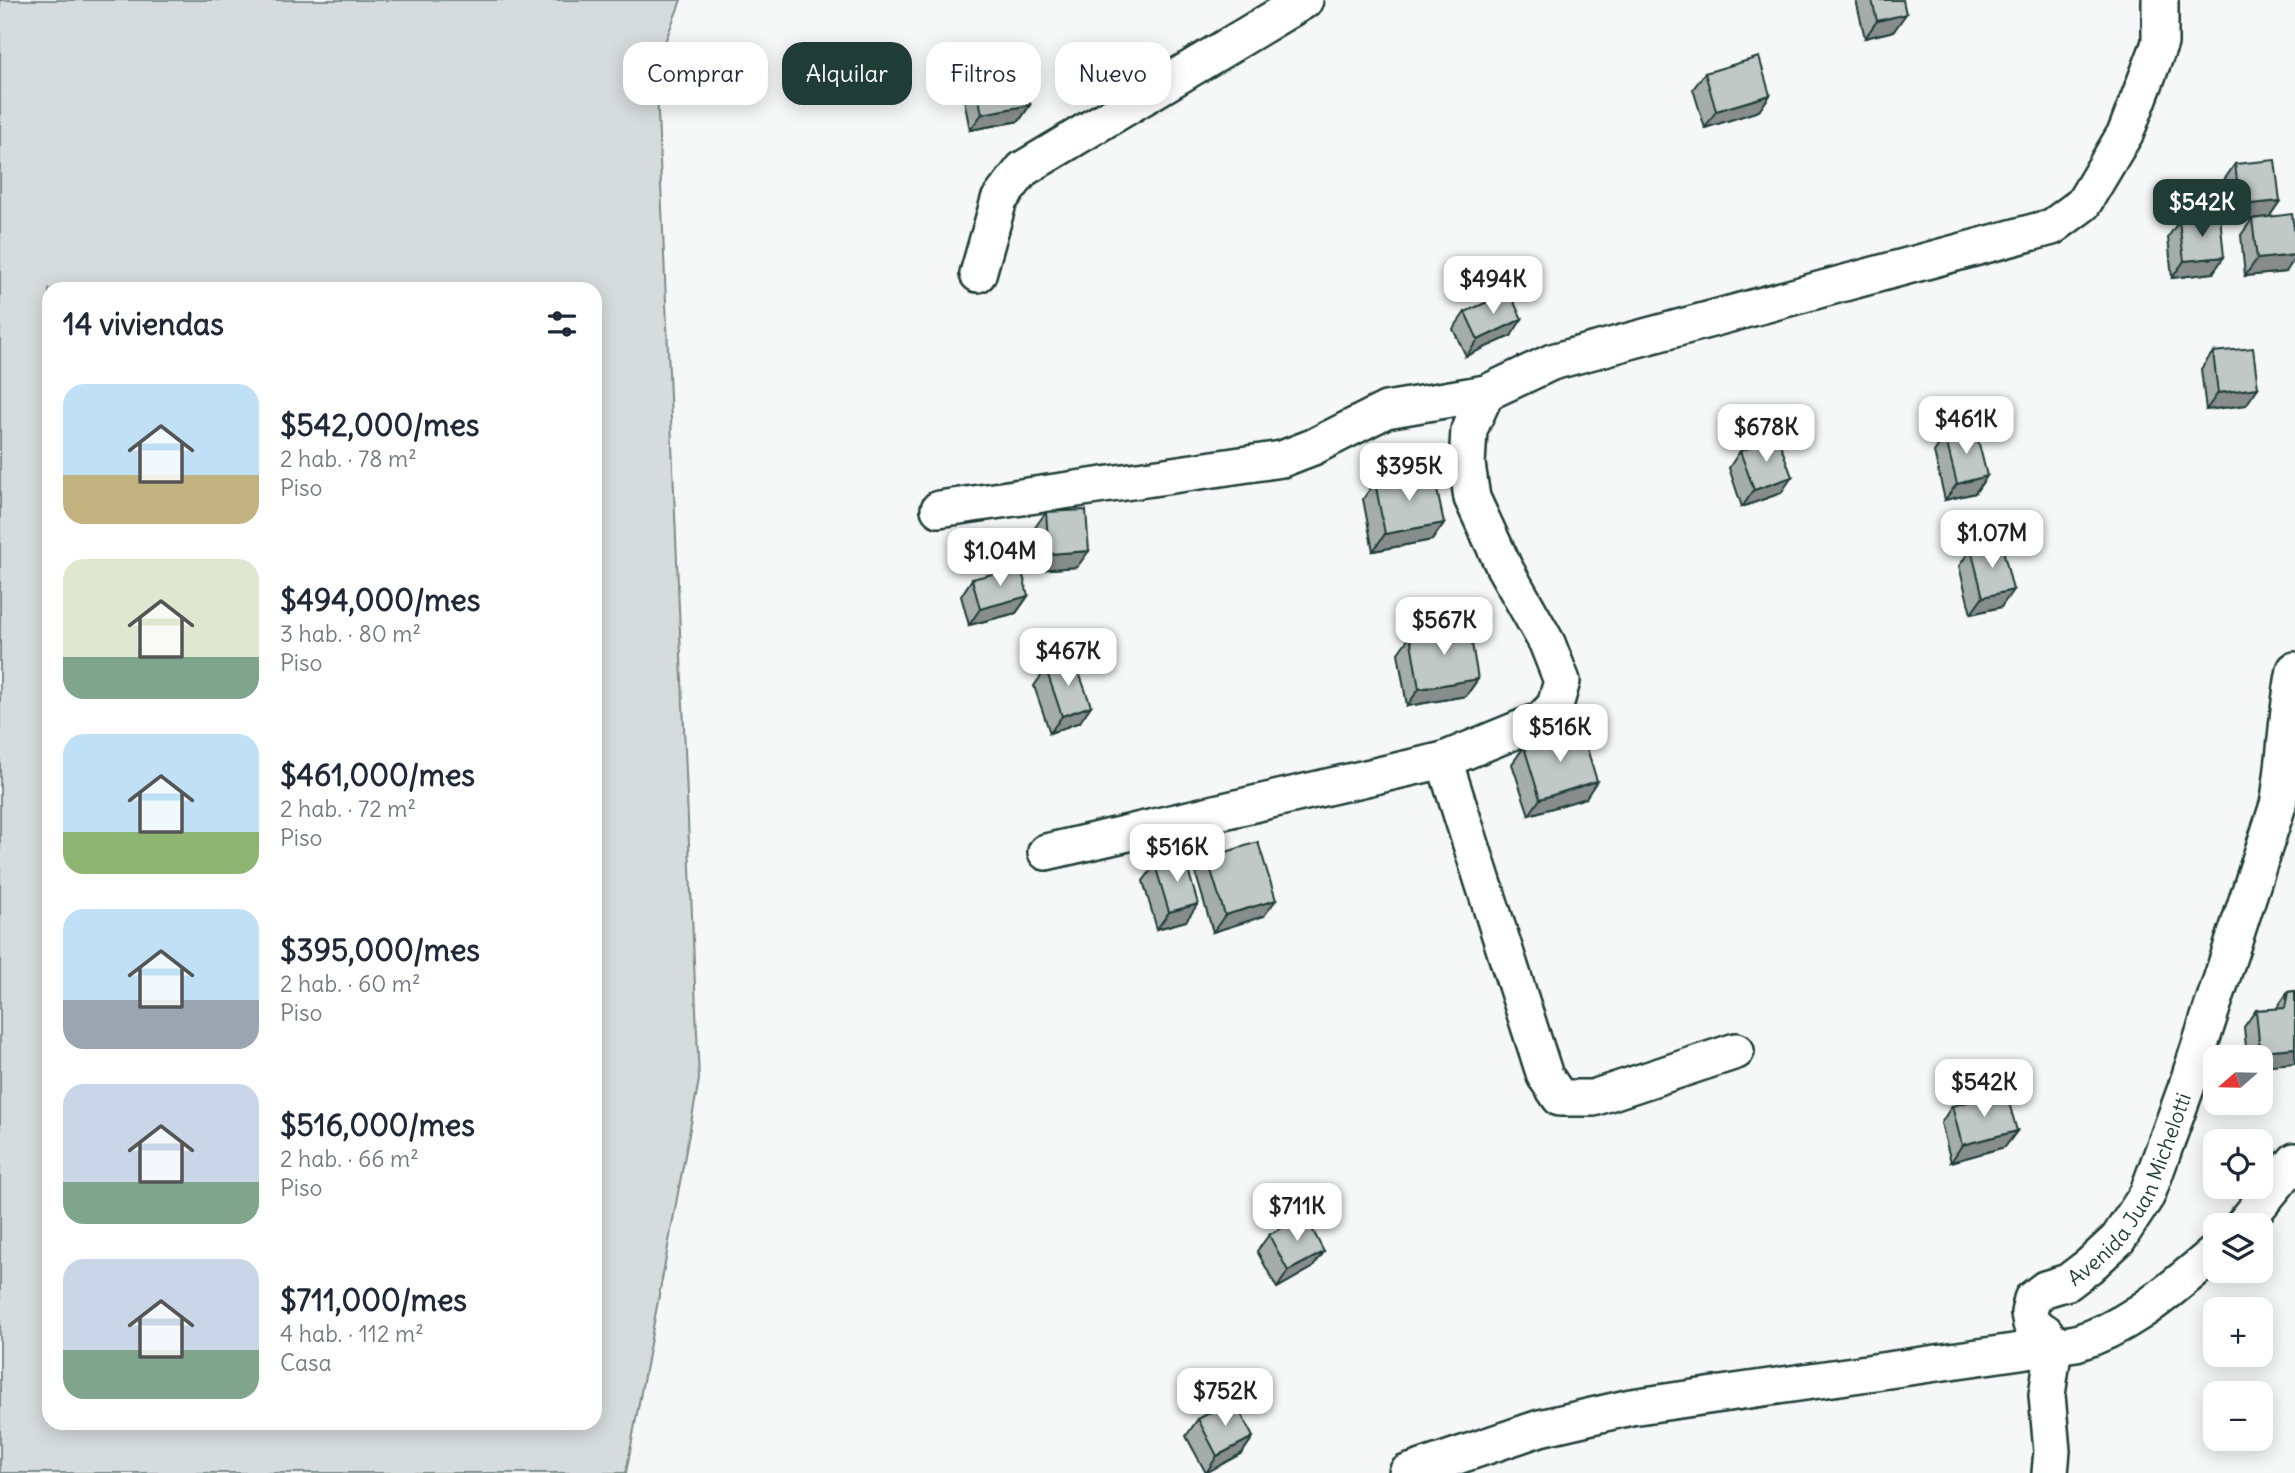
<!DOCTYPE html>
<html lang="es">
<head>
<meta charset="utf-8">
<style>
	body { margin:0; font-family:Delius,sans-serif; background:#f6f6f7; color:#1f2937; height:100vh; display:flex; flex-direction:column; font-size:26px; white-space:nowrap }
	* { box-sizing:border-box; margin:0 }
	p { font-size:23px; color:#747a83 }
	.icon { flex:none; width:38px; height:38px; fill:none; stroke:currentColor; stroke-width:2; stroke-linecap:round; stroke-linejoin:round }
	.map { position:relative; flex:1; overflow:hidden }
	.side { position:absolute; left:42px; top:282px; width:560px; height:1148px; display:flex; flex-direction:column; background:#fff; border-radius:21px; box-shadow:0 4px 18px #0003 }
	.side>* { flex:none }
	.guide { position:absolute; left:623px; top:42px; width:665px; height:63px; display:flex; gap:14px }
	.needle { width:46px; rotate:250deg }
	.buttons { position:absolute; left:2203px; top:1045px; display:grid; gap:14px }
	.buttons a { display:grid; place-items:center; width:70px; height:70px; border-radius:14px; background:#fff; box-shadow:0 4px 18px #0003; font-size:35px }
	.price { position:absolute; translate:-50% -60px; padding:0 16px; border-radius:14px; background:#fff; color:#222; font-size:23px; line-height:46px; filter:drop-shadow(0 2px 4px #0008) }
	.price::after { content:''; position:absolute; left:50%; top:42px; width:21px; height:16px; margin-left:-10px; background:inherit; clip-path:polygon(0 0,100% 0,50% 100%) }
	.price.on { background:#1f3d34; color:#fff }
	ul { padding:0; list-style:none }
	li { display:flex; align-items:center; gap:21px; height:175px; padding:0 21px }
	li span { display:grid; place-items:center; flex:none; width:196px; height:140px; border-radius:21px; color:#555 }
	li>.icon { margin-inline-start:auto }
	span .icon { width:84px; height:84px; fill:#fffc; stroke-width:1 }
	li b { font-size:30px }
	h2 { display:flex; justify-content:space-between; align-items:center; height:84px; padding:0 21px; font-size:30px }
	.pill { padding:0 24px; border-radius:21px; background:#fff; box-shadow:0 4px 18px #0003; font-size:24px; line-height:63px }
	.pill.on { background:#1f3d34; color:#fff }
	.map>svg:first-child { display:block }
	.green { fill:#d6dcdb; stroke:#7a8c88; stroke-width:2; fill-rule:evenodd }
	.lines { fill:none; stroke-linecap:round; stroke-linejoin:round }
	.street-casing { stroke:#1f3d34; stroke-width:40 }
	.street { stroke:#fff; stroke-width:35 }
	.wall { fill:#a5adaa; stroke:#1f3d34; stroke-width:2 }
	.shaded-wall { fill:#868d8b; stroke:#1f3d34; stroke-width:2 }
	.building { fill:#c0c9c6; stroke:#1f3d34; stroke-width:2 }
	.labels { text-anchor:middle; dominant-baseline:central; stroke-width:6; stroke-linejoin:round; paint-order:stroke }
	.street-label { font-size:21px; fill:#1f3d34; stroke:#fff }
</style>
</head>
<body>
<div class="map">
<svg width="2295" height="1473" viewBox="0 0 2295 1473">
	<rect width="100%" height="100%" fill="#f6f7f7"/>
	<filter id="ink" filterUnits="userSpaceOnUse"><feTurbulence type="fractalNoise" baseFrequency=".0143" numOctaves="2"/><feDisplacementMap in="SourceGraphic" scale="14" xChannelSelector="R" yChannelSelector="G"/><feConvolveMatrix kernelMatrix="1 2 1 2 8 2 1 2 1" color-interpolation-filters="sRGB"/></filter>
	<g filter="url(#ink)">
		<!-- green -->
		<path class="green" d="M0,0H681L656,66L699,1080L626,1473H0ZM49,289H595V1423H49Z"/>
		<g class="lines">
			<defs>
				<g id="street">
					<path d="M978,274L999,200L1023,169L1305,0"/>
					<path d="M939,509L1282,459L1313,447L1386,410L1486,393L1552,362L2052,227L2083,204L2126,132L2160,43V0"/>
					<path d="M1444,760L1545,1076L1560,1098H1593L1736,1051"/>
					<path d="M1046,852L1444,760L1541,720L1555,706L1562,681L1547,643L1504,567L1472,498L1467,464L1469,430L1486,393"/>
					<path d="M2243,1225L2295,1161"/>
					<path d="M1407,1473L1540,1428L1631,1407L2076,1343C2131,1327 2172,1288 2216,1252"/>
					<path id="s1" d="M2050,1473L2052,1451L2047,1395L2054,1346L2045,1332L2031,1324L2029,1313L2032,1299L2045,1289L2068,1282L2089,1266L2118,1239L2147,1195L2186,1088L2278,805C2286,760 2286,715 2295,670"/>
				</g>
			</defs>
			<!-- street casing -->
			<use href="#street" class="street-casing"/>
			<!-- street -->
			<use href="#street" class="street"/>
		</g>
		<!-- wall -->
		<g class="wall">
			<path d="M1856,0H1903L1894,31L1865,38Z"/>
			<path d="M1705,73L1770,95L1759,111L1705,128L1693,89Z"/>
			<path d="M976,84L1030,105L1019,121L970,130L964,100Z"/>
			<path d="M2235,164L2280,201L2269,217L2286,272L2245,276L2241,235L2252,219L2228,221L2224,180Z"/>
			<path d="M2179,221L2213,273L2172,278L2168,237Z"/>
			<path d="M1465,312L1511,336L1466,356L1453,329Z"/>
			<path d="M2213,352L2246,405L2206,410L2201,369Z"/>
			<path d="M1945,436L1987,476L1975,493L1945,500L1934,452Z"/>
			<path d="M1740,451L1781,493L1742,507L1729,468Z"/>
			<path d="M1375,482L1444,523L1432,540L1373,551L1363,499Z"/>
			<path d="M1046,512L1077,567L1037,570L1034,529Z"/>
			<path d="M1971,549L2001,607L1971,614L1959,566Z"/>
			<path d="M972,579L1028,596L1016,613L969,625L961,596Z"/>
			<path d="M1410,636L1478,679L1466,696L1407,706L1398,653Z"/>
			<path d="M1046,669L1080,722L1050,733L1034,686Z"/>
			<path d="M1524,747L1586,798L1529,815L1512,764Z"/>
			<path d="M1207,858L1264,916L1213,932L1196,875Z"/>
			<path d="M1155,865L1186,921L1157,929L1143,881Z"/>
			<path d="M2295,991L2261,1057H2247L2244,1027L2256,1010L2276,1009L2288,992Z"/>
			<path d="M1952,1106L2017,1131L2005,1147L1951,1162L1941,1123Z"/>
			<path d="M1269,1235L1324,1252L1312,1268L1277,1288L1257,1251Z"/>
			<path d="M1198,1419L1253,1437L1242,1453L1206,1473L1186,1436Z"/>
		</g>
		<!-- shaded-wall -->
		<g class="shaded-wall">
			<path d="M1906,14L1894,31L1865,38L1877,21Z"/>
			<path d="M1770,95L1759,111L1705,128L1716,111Z"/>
			<path d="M1030,105L1019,121L970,130L982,114Z"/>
			<path d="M2280,201L2269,217L2228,221L2240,205Z"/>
			<path d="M2295,255V258L2286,272L2245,276L2257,259Z"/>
			<path d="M2224,257L2213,273L2172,278L2184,261Z"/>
			<path d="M1522,319L1511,336L1466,356L1478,340Z"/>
			<path d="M2258,388L2246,405L2206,410L2218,393Z"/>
			<path d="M1987,476L1975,493L1945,500L1957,484Z"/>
			<path d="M1792,477L1781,493L1742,507L1754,490Z"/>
			<path d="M1444,523L1432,540L1373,551L1385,534Z"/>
			<path d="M1089,551L1077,567L1037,570L1049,554Z"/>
			<path d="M2013,590L2001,607L1971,614L1983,597Z"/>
			<path d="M1028,596L1016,613L969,625L980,609Z"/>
			<path d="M1478,679L1466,696L1407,706L1419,689Z"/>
			<path d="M1091,706L1080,722L1050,733L1062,716Z"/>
			<path d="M1597,781L1586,798L1529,815L1540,799Z"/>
			<path d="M1276,900L1264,916L1213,932L1225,915Z"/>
			<path d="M1198,904L1186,921L1157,929L1169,912Z"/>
			<path d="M2295,1048V1063L2261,1066V1057H2255L2260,1051Z"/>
			<path d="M2017,1131L2005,1147L1951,1162L1962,1145Z"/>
			<path d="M1324,1252L1312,1268L1277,1288L1288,1271Z"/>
			<path d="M1253,1437L1242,1453L1206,1473L1217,1456Z"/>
		</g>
		<!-- building -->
		<g class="building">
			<path d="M1872,0H1903L1906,14L1877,21Z"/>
			<path d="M1759,57L1770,95L1716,111L1705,73Z"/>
			<path d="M1025,75L1030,105L982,114L976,84Z"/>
			<path d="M2275,160L2280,201L2240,205L2235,164Z"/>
			<path d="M2292,214L2295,236V255L2257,259L2252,219Z"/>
			<path d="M2220,216L2224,257L2184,261L2179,221Z"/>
			<path d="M1509,292L1522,319L1478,340L1465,312Z"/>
			<path d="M2253,348L2258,388L2218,393L2213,352Z"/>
			<path d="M1975,428L1987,476L1957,484L1945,436Z"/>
			<path d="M1778,438L1792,477L1754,490L1740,451Z"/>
			<path d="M1433,471L1444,523L1385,534L1375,482Z"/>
			<path d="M1086,510L1089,551L1049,554L1046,512Z"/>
			<path d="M2001,542L2013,590L1983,597L1971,549Z"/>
			<path d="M1021,567L1028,596L980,609L972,579Z"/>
			<path d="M1469,626L1478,679L1419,689L1410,636Z"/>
			<path d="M1074,659L1091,706L1062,716L1046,669Z"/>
			<path d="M1581,729L1597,781L1540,799L1524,747Z"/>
			<path d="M1258,842L1276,900L1225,915L1207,858Z"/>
			<path d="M1184,856L1198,904L1169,912L1155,865Z"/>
			<path d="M2295,991V1048L2260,1051L2256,1010L2285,1008L2288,992Z"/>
			<path d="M2006,1092L2017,1131L1962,1145L1952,1106Z"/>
			<path d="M1305,1215L1324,1252L1288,1271L1269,1235Z"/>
			<path d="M1234,1400L1253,1437L1217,1456L1198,1419Z"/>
		</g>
	</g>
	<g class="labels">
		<!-- street labels -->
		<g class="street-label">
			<text stroke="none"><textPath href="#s1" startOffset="341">Avenida Juan Michelotti</textPath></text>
		</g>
	</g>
</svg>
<div class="buttons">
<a><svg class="needle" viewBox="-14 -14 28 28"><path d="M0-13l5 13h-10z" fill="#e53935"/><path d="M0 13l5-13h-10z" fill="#747a83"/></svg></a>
<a><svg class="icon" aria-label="locate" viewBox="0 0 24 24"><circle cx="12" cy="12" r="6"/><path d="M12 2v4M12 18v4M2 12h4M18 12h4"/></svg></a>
<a><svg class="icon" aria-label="layers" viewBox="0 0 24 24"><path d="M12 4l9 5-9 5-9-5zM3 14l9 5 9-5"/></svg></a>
<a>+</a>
<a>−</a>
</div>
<b class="price on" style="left:2202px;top:239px">$542K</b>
<b class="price" style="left:1493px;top:316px">$494K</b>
<b class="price" style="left:1966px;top:456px">$461K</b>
<b class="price" style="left:1766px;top:464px">$678K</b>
<b class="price" style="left:1409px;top:503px">$395K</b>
<b class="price" style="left:1992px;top:570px">$1.07M</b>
<b class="price" style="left:1000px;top:588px">$1.04M</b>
<b class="price" style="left:1444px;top:657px">$567K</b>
<b class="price" style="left:1068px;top:688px">$467K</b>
<b class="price" style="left:1560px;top:764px">$516K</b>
<b class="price" style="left:1177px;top:884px">$516K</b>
<b class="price" style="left:1984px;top:1119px">$542K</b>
<b class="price" style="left:1297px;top:1243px">$711K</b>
<b class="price" style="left:1225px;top:1428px">$752K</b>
<div class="guide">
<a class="pill">Comprar</a>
<a class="pill on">Alquilar</a>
<a class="pill">Filtros</a>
<a class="pill">Nuevo</a>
</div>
<section class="side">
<h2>14 viviendas<svg class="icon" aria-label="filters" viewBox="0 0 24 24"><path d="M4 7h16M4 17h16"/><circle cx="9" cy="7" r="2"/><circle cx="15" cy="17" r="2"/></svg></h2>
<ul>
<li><span style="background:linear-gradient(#bfe0f5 65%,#c2b280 0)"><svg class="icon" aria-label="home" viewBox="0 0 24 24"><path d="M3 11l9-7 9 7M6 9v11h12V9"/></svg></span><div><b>$542,000/mes</b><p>2 hab. · 78 m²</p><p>Piso</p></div></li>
<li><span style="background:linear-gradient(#dfe7d0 70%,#7fa58c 0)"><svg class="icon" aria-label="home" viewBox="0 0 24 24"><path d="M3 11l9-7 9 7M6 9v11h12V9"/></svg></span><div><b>$494,000/mes</b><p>3 hab. · 80 m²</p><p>Piso</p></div></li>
<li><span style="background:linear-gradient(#bfe0f5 70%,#8fb573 0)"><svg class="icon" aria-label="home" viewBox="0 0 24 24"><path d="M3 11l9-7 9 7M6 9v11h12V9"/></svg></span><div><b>$461,000/mes</b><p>2 hab. · 72 m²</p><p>Piso</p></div></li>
<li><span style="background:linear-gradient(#bfe0f5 65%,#9aa5b1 0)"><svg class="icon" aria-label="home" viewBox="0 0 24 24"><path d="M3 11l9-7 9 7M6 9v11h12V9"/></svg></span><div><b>$395,000/mes</b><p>2 hab. · 60 m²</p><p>Piso</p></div></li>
<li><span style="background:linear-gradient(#c9d6e8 70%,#7fa58c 0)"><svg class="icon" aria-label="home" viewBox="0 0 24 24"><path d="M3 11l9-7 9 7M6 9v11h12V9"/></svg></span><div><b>$516,000/mes</b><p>2 hab. · 66 m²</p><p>Piso</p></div></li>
<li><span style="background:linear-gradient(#c9d6e8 65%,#7fa58c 0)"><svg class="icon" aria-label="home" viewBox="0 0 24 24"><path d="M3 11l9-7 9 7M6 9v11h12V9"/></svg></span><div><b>$711,000/mes</b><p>4 hab. · 112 m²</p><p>Casa</p></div></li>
</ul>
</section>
</div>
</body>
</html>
